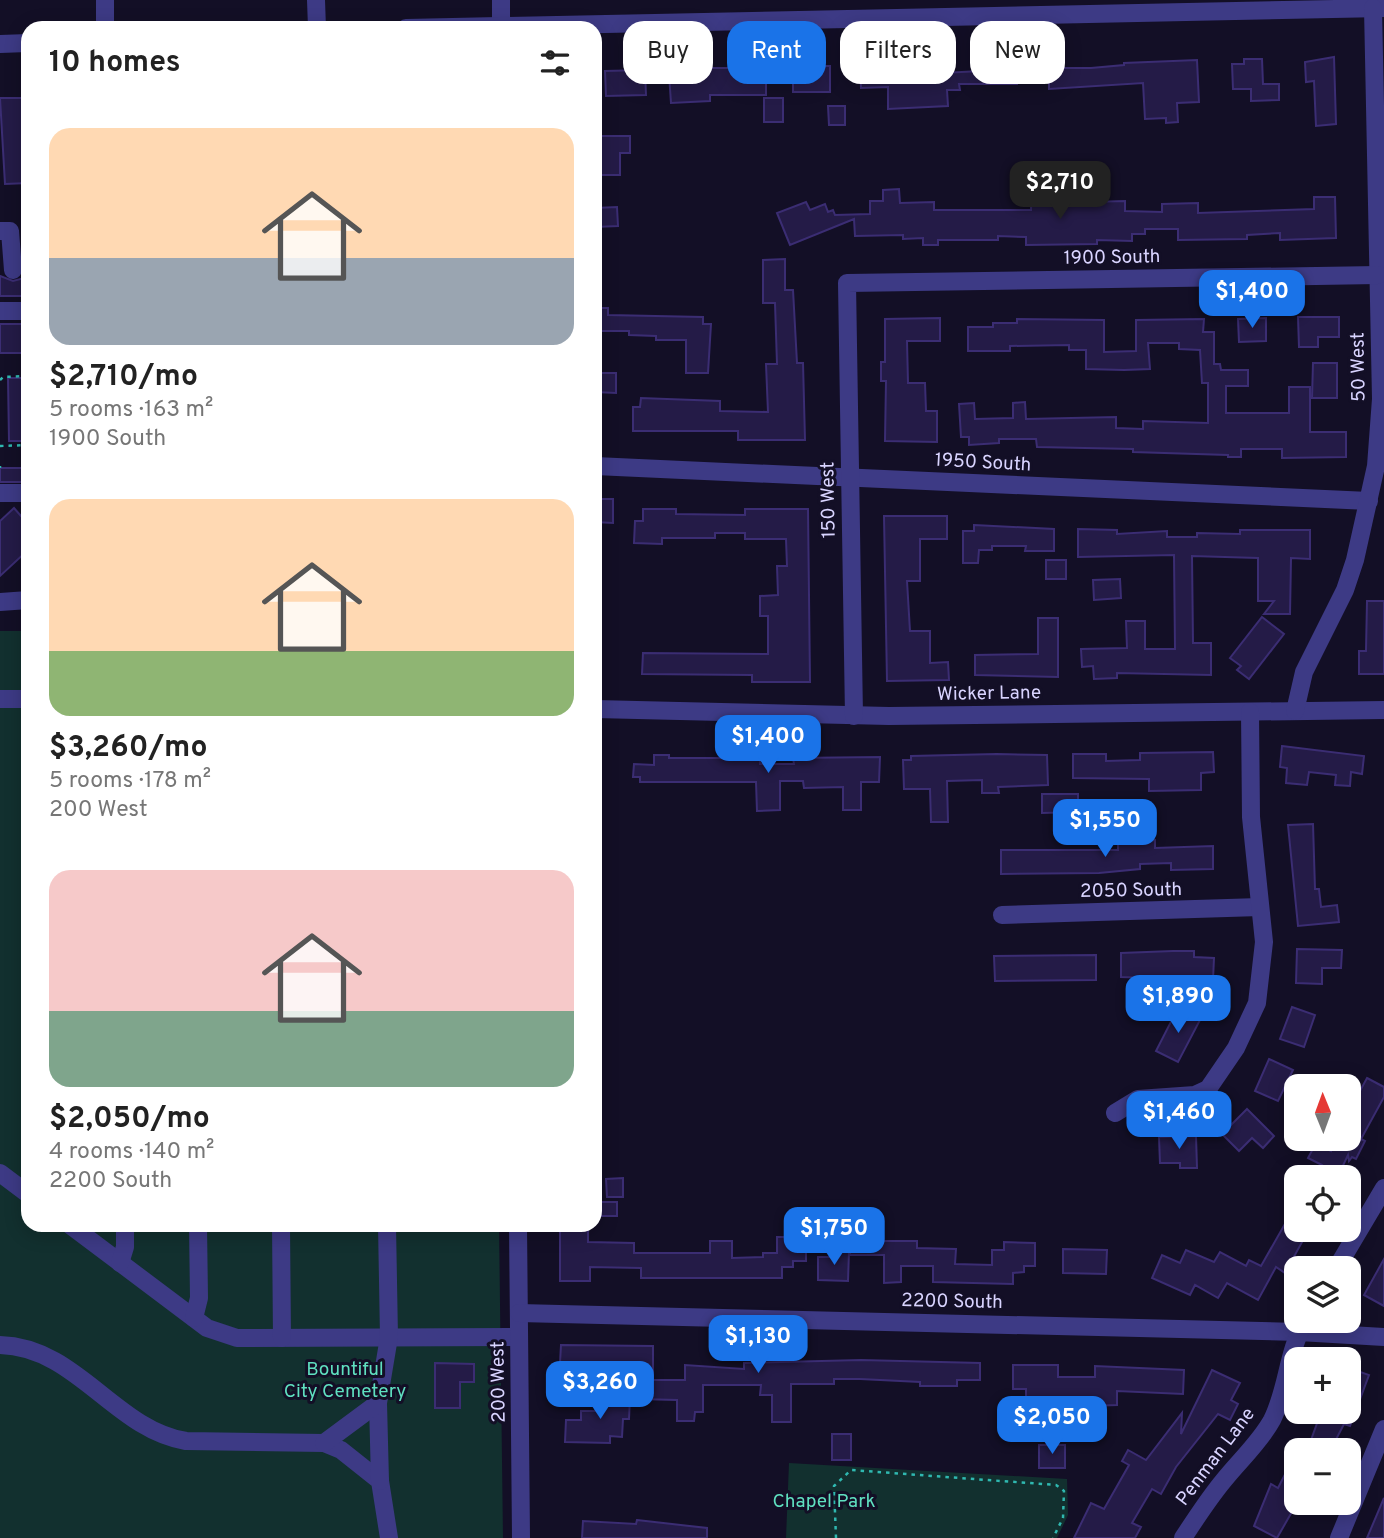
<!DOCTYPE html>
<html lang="en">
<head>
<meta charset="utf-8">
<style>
	body { margin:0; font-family:Overpass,sans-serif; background:#f2f2f2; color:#222; height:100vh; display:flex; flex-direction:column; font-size:26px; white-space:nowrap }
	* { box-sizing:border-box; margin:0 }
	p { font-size:23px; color:#767676 }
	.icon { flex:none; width:38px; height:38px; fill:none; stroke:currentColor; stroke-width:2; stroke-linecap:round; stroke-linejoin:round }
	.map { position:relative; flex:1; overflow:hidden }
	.side { position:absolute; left:21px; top:21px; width:581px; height:1211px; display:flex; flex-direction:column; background:#fff; border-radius:21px; box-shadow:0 4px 18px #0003 }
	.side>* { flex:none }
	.hud { position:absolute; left:623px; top:21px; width:654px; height:63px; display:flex; gap:14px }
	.needle { width:46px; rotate:359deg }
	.fabs { position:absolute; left:1284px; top:1074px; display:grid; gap:14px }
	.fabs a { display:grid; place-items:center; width:77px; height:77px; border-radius:14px; background:#fff; box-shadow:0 4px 18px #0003; font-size:35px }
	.price { position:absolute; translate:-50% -60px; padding:0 16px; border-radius:14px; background:#1a73e8; color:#fff; font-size:23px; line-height:46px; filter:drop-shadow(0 2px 4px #0008) }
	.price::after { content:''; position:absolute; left:50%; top:42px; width:21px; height:16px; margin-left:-10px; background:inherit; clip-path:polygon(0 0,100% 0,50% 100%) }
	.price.selected { background:#222; color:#fff }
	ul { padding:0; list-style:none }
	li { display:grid; align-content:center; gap:14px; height:371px; padding:0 28px }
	li span { display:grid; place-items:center; height:217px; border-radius:21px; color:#555 }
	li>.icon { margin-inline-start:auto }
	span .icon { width:126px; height:126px; fill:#fffc; stroke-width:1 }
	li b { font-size:30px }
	h2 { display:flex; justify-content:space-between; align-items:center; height:84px; padding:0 28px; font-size:30px }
	.chip { padding:0 24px; border-radius:21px; background:#fff; box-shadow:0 4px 18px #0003; font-size:24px; line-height:63px }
	.chip.selected { background:#1a73e8; color:#fff }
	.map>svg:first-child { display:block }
	.green { fill:#12302f }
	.building { fill:#241b47; stroke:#3b2d73; stroke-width:2 }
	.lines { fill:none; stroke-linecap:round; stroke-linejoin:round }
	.path { stroke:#2fb8b0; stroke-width:2.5; stroke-dasharray:3.5 5; stroke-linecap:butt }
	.minor { stroke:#3d3a85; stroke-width:18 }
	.labels { text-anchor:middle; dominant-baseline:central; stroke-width:6; stroke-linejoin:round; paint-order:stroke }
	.street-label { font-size:19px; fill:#d9d4ff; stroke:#130f26 }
	.park-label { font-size:19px; fill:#5fe0c0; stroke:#130f26 }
</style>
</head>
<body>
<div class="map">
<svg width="1384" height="1538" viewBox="0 0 1384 1538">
	<rect width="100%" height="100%" fill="#130f26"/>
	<!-- green -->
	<g class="green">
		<path d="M0,631H28V1225H499L503,1538H0Z"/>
		<path d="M789,1463L1067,1479L1068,1515L1057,1538H786Z"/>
	</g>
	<!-- building -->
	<g class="building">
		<path d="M1334,57L1336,124L1316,126L1314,81L1306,82L1305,62Z"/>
		<path d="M1244,59H1262L1263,84H1279V100L1251,101V89H1233L1232,64H1244Z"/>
		<path d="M980,60L1018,61L1017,84H959L960,90H947L948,106L888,109V87L861,88L860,64L942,65L943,73L980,71Z"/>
		<path d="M1197,60L1199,102L1177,103L1178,122L1166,123V118L1145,119L1143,83L1049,89V68H1091L1124,65V63Z"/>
		<path d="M708,64V68H766V95H710V101L671,103L669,74L693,73L692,66Z"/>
		<rect x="793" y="66" width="37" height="26"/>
		<path d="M645,70L646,95L606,96L605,71Z"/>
		<path d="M0,98H28V183L5,184Z"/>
		<rect x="764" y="98" width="19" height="24"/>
		<path d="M828,106H845V125H829Z"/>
		<path d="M595,136H630V153H620V175H595Z"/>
		<path d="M1032,176L1052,177V203L1125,201V211L1162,212V204L1198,203V213L1314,209V197H1335L1336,238L1280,240V233L1247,235V239L1178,240V229H1145V234H1132V241L1097,240V244L1026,245V237L998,236V240H938V245H923V238L903,239V235L855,236L854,219L790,245L777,213L806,202L810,210L825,204L828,212L833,210L835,215L870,214V201H883V190L899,189L900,203L934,202V210H1031Z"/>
		<path d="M617,207L618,226L595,227V208Z"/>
		<path d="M785,259V290H793L797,363H803L805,440H738V431H633V407H640L641,398L720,401V411L768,412L766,364H777L775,303H763V260Z"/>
		<path d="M0,276L13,281L28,277V296H0Z"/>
		<path d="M595,308H608V315L703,317V324H711L708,373H686V340H656V336L629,335V331H595Z"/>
		<path d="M1298,317H1339V337H1318V347H1299Z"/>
		<path d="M940,318V341H907L908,383H925L926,411H937V442L885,441L886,381H881V362H885V319Z"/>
		<path d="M1266,318V341L1239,342L1238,319Z"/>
		<path d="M1017,319L1104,320V352L1136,351V320L1204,319L1203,332H1214V364H1220L1221,370H1248V386H1226V413H1289V387H1310V432H1346V457L1282,458V449H1241V457H1228V455L1133,452V449L1037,447L1036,439H999V443L969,445V437H961L959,404L974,403L975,419L1013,418V403L1025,402L1026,419L1116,417V428L1143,429V421L1208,423V383H1202L1200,350L1179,349V343H1148L1150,369L1124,370L1086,369V350H1069V345L1010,346V351H968V327H993V323H1017Z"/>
		<rect x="0" y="324" width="28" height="29"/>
		<path d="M1313,363H1337V398H1312Z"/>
		<path d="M595,373H616V393L595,392Z"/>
		<path d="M8,378H28V441H9Z"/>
		<path d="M0,468H27L28,482H0Z"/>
		<path d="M595,499H613V523L595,522Z"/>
		<path d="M14,508L28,524V550L0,576V521Z"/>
		<path d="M643,509H676V514L745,515V509H808L810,682H752V675L642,674L643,653L768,654V616H760V596L778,595L777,566H787L786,539H745V533H715V538H662V544L634,543L635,521H643Z"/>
		<path d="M884,516H947V539H920V581H907L910,631H930V663L948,662L949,680L887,681Z"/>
		<path d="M974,525L1054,529V551H1025L1026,546H992V550H979L978,563H963V531H974Z"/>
		<path d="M1078,529L1117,530V534L1167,531V537H1197V533L1240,534V530H1310V559L1291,558L1290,614H1264L1274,601H1258V558L1192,556L1193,643H1211V675L1117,673V678L1094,679L1093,666L1082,667L1081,649L1127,648L1126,621H1145V649H1175L1174,555L1078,557Z"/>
		<rect x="1046" y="560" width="20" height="19"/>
		<path d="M1120,579L1121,598L1094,600L1093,580Z"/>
		<path d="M1367,601H1384V674H1359V651H1366Z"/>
		<path d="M1262,617L1284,634L1249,679L1237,670L1241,666L1230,658Z"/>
		<path d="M1038,618H1058V677L975,675V655L1038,654Z"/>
		<path d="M1282,746L1364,756L1362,774L1351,772L1350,786L1335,785L1336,775L1309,772L1307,785L1286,783L1287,768L1280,767Z"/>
		<path d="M737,752H760V764H794L793,758L880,757L879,782H861V810H843V787L804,788L803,781H780V810L757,811L756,782H640V777H633L634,764L654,765V755H669V758H737Z"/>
		<path d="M1213,752L1214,772L1201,773V790L1149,791V779L1073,778V754H1106V761L1140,760V753Z"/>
		<path d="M997,754L1047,755L1048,785L998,787L999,793H982V780L947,781L948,822H931L930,789H904L903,760H911V756Z"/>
		<path d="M1042,794H1078V812L1042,813Z"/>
		<path d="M1313,824L1315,889H1319L1321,907L1337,905L1339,922L1298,926L1288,825Z"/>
		<path d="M1155,840V848L1213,846V869L1171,870V863L1140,864V869L1099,873L1001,874V850H1118V841Z"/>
		<path d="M1297,949L1342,950L1341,968H1322V984L1296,983Z"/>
		<path d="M1173,951H1194V957L1214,958L1213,980L1121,977V953Z"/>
		<path d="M1096,955V980L995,981L994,956Z"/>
		<path d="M1292,1007L1315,1015L1304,1047L1280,1039Z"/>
		<path d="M1178,1008L1200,1020L1178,1062L1156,1051Z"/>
		<path d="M1269,1059L1293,1070L1278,1101L1255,1091Z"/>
		<path d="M1367,1078L1384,1087V1097L1361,1139L1365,1141L1356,1159L1352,1157L1349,1161L1348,1155L1337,1178H1315L1322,1165L1308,1158L1316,1143L1331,1151L1336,1139H1349V1111Z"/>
		<path d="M1247,1109L1274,1136L1263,1148L1252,1138L1239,1151L1222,1134Z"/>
		<path d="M1196,1136L1197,1168H1180V1163H1160L1159,1137Z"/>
		<path d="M623,1178V1197H607L606,1179Z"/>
		<rect x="599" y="1202" width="18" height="14"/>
		<path d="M1286,1222L1307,1233L1285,1273L1276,1267L1258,1300L1227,1283L1218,1298L1195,1285L1190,1295L1152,1278L1162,1255L1180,1263L1186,1250L1214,1262L1220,1252L1246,1266L1249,1260L1261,1266Z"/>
		<path d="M560,1225H588V1242L634,1243V1253H710V1241H732V1258L763,1257V1253H777V1237H806V1261H793V1267H782V1278H641V1268L590,1267V1281H560Z"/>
		<path d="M850,1235H869V1241H917V1248L956,1249L955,1264L992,1265V1250H1004V1242L1035,1243V1266H1024V1272L1013,1273V1284L933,1282V1266H901V1282L884,1283V1255H850Z"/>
		<path d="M1063,1249L1107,1250L1106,1274L1063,1273Z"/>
		<path d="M831,1251H849L848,1281L818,1280V1257H830Z"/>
		<path d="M1384,1259V1306L1364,1295Z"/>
		<path d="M561,1345L653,1346V1380H685V1365L744,1369V1363L861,1360L980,1363V1380H957V1386H920V1382L860,1379H834V1384H791V1422H772V1395H760L761,1385H703V1412H695L694,1421H677V1400L638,1399V1370L569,1369V1364L560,1363Z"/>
		<path d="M435,1363L474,1364V1382H460V1408H435Z"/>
		<path d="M1013,1365H1058V1377H1095V1366L1184,1370L1183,1394L1117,1391V1405L1026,1408V1389H1013Z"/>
		<path d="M1349,1368L1369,1375L1350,1426L1344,1424L1330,1451H1307L1320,1415L1316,1412H1349Z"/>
		<path d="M1212,1370L1240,1383L1231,1400L1238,1404L1230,1420L1218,1414L1176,1467L1161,1494L1152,1489L1132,1523L1141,1527L1135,1538H1074L1091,1503L1104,1509L1129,1465L1122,1461L1128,1450L1146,1460L1182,1413L1181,1434Z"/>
		<path d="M595,1396L630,1397L629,1419H623L622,1437L610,1436V1443L565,1442L566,1420H581V1411H595Z"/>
		<rect x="832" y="1434" width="19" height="26"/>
		<rect x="1039" y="1445" width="26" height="23"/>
		<path d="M1297,1451V1503L1277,1538L1254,1526L1271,1484L1278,1488Z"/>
		<path d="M1384,1498V1538H1367Z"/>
		<path d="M637,1520L707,1528V1538H582L583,1521L636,1524Z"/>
	</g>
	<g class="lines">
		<!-- path -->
		<g class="path">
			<path d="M0,380L3,377L28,376"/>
			<path d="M0,446L28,445"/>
			<path d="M0,466V468"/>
			<path d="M836,1538L834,1486L851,1470L1056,1485L1064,1491L1063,1518L1053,1538"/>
		</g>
		<!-- minor -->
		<g class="minor">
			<path d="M316,0L317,28"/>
			<path d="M501,0V28"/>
			<path d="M105,28V0"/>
			<path d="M406,28L1384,8"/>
			<path d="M0,44L28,43"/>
			<path d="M0,231H10L13,270"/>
			<path d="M0,311H28"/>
			<path d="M595,466L1369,501"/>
			<path d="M0,493H28"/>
			<path d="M0,602L28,600"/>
			<path d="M0,699H28"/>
			<path d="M595,709L889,716L1384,710"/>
			<path d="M1295,711L1304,672L1345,590L1355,560L1376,466L1381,399L1373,8"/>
			<path d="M854,716L847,283L1378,275"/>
			<path d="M1002,915L1260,907"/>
			<path d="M1115,1113L1138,1099L1195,1095L1208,1089L1236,1048L1257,1003L1264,942L1251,817L1250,712"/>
			<path d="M0,1173L28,1194"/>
			<path d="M70,1225L207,1328L237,1338L519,1337"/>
			<path d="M281,1225L282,1338"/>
			<path d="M518,1225L521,1538"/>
			<path d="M120,1263L125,1247V1225"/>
			<path d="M1336,1269L1384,1188"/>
			<path d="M519,1313L1299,1332L1384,1337"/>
			<path d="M194,1318L199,1298L198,1225"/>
			<path d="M0,1345C77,1347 114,1429 186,1441L324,1443L341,1450L380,1481L389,1538"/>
			<path d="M378,1403L380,1481"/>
			<path d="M324,1443L378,1403L389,1337L387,1225"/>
			<path d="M1183,1538C1196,1518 1209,1498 1224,1480C1240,1460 1260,1442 1272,1420C1288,1388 1287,1352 1305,1322"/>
			<path d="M1339,1538L1384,1429"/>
		</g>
	</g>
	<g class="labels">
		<!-- street labels -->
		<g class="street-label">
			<text transform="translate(1112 258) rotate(-1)">1900 South</text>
			<text transform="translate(1359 367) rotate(-91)">50 West</text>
			<text transform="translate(983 463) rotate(3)">1950 South</text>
			<text transform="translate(829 500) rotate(-91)">150 West</text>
			<text transform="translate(989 694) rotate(-1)">Wicker Lane</text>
			<text transform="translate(1131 891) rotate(-1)">2050 South</text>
			<text transform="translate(952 1302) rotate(1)">2200 South</text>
			<text transform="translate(499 1382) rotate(-91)">200 West</text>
			<text transform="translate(1216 1457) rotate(-53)">Penman Lane</text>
		</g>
		<!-- park labels -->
		<g class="park-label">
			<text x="345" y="1370">Bountiful<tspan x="345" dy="22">City Cemetery</tspan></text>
			<text x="824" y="1502">Chapel Park</text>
		</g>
	</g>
</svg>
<div class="fabs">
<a><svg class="needle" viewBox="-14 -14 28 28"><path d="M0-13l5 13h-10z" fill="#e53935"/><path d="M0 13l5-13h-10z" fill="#767676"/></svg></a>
<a><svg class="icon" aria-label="locate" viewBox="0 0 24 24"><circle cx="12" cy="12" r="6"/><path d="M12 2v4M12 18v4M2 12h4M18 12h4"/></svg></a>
<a><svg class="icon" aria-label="layers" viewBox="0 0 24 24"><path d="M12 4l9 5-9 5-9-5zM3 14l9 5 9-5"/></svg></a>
<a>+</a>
<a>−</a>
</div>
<b class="price selected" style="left:1060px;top:221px">$2,710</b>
<b class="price" style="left:1252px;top:330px">$1,400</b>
<b class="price" style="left:768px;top:775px">$1,400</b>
<b class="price" style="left:1105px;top:859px">$1,550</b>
<b class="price" style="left:1178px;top:1035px">$1,890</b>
<b class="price" style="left:1179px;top:1151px">$1,460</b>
<b class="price" style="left:834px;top:1267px">$1,750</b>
<b class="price" style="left:758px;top:1375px">$1,130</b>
<b class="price" style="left:600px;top:1421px">$3,260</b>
<b class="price" style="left:1052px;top:1456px">$2,050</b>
<div class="hud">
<a class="chip">Buy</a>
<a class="chip selected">Rent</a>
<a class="chip">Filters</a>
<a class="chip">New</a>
</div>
<section class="side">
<h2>10 homes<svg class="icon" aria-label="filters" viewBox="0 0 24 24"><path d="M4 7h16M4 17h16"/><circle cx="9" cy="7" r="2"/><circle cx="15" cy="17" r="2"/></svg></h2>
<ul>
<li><span style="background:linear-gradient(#ffd9b3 60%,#9aa5b1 0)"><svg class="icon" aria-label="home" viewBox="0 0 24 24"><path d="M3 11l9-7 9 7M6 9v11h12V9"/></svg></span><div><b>$2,710/mo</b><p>5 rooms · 163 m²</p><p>1900 South</p></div></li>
<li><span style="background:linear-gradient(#ffd9b3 70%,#8fb573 0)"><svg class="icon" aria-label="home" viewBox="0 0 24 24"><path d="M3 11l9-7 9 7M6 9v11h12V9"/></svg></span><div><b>$3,260/mo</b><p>5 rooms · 178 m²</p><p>200 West</p></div></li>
<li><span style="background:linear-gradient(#f6c9c9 65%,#7fa58c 0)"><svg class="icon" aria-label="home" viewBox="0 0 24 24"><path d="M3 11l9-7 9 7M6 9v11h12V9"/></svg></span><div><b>$2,050/mo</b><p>4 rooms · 140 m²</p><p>2200 South</p></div></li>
</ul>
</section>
</div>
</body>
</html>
